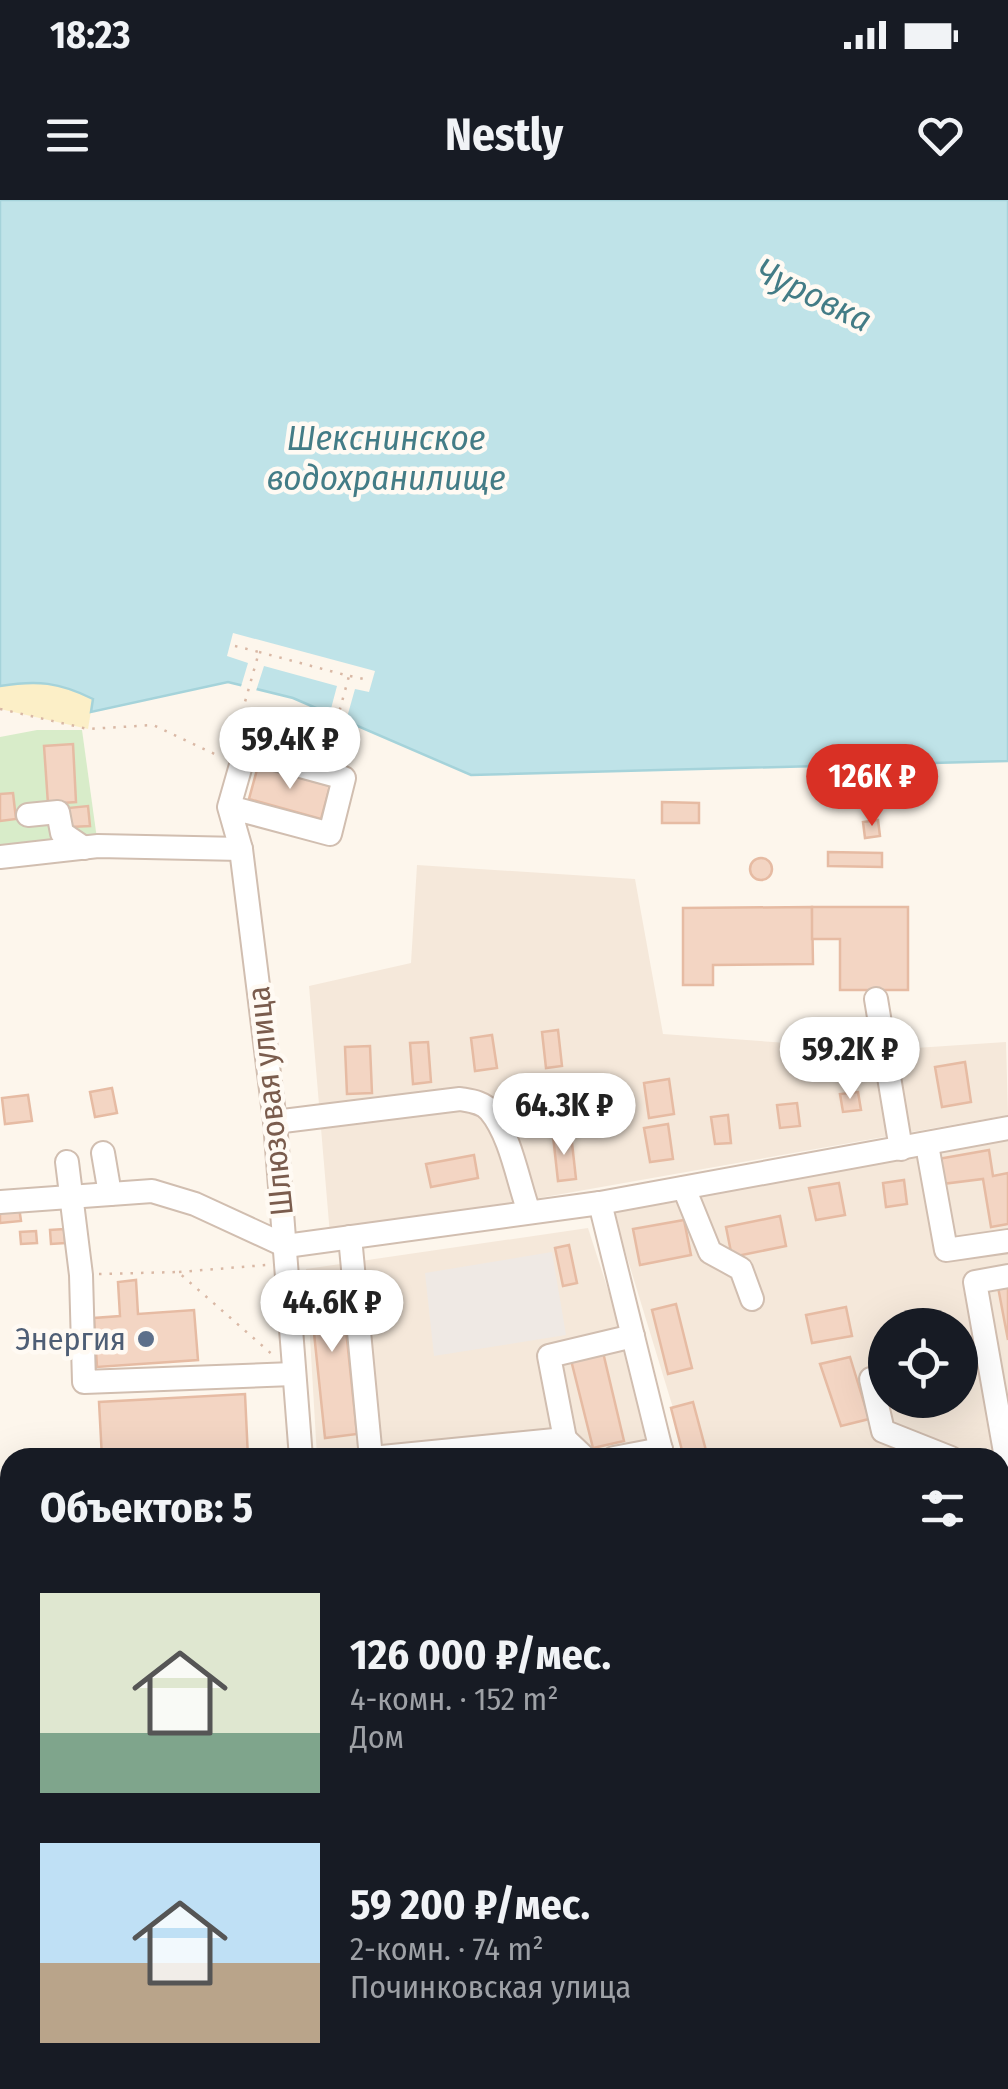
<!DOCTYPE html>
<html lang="ru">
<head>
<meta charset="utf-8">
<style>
	body { margin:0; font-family:"Fira Sans Condensed",sans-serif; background:#20242c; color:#f1f3f6; height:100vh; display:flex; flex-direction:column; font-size:38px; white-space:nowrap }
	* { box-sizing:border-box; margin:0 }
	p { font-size:32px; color:#9ea1a6 }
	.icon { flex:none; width:55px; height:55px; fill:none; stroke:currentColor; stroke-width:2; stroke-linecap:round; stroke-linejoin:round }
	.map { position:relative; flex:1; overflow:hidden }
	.details { position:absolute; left:0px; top:1248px; width:1010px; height:642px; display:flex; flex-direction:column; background:#171b24; border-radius:30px 30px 0 0; box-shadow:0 10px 40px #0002 }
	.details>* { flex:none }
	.tools { position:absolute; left:868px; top:1108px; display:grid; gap:20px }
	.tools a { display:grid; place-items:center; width:110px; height:110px; border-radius:50%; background:#171b24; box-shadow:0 10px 40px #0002; font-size:50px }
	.price { position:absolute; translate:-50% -85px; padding:0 22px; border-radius:35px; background:#fff; color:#222; font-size:32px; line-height:65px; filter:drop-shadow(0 2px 5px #0008) }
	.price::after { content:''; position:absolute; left:50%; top:60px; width:30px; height:22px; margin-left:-15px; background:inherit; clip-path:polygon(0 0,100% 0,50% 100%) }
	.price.current { background:#d93025; color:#fff }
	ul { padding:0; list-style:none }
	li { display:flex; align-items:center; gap:30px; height:250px; padding:0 40px }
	li span { display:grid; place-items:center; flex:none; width:280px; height:200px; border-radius:0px; color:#555 }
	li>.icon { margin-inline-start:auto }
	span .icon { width:120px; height:120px; fill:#fffc; stroke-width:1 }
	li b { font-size:42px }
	h2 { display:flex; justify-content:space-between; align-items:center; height:120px; padding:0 40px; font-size:42px }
	.status { display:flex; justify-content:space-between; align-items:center; height:70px; padding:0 50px; background:#171b24; direction:ltr }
	.status svg { height:28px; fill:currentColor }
	header { display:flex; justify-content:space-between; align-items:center; height:130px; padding:0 40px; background:#171b24; font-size:45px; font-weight:700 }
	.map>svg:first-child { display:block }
	.residential { fill:#f5e8da; fill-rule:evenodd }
	.industrial { fill:#efe9e4 }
	.green { fill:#d8ecc9 }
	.sand { fill:#fcefc7 }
	.water { fill:#bfe3e8; stroke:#a5d3da; stroke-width:2.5 }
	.pier { fill:#fdf6ec }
	.building { fill:#f3d5c3; stroke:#e6bba3; stroke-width:2.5 }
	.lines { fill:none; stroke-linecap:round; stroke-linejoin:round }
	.minor-casing { stroke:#d1beb0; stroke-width:26 }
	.path { stroke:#d9b8a5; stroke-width:2.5; stroke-dasharray:2.5 8; stroke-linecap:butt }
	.minor { stroke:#fff; stroke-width:22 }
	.service-dot { fill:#5c6f8a; stroke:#fffaf3; stroke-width:4 }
	.labels { text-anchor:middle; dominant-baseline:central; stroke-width:9; stroke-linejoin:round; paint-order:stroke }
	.street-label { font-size:32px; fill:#7a5c4d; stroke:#fffaf3 }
	.service-label { font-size:32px; fill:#4e5e75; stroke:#fffaf3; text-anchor:end }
	.water-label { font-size:35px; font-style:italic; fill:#437c86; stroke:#fffaf3 }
</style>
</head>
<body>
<div class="status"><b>18:23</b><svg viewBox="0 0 49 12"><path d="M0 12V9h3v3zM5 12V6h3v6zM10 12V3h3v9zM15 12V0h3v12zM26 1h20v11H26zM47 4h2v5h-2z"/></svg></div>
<header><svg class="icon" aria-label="menu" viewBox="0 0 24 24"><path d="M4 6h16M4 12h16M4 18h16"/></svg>Nestly<svg class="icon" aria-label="heart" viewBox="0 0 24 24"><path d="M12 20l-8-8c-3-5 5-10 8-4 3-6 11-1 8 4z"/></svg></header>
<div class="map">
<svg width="1008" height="1889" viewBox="0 0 1008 1889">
	<rect width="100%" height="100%" fill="#fdf6ec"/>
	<!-- residential -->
	<g class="residential">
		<path d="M417,665L635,679L663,834L885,850L1006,842L1008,915L330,1035L309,786L411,763Z"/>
		<path d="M1008,936V1427L1000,1428V1258L688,1257L612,1008ZM885,1125H960V1200H885Z"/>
		<path d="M588,1028L662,1257H317L306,1069Z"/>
		<path d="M1008,1459V1889H842L827,1880H1000V1460Z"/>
	</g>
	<!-- industrial -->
	<path class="industrial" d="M552,1052L566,1135L434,1156L425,1073Z"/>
	<!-- green -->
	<g class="green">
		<path d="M37,530H82L97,639L0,651V537Z"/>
		<path d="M597,1880H753L767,1889H597Z"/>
	</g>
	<!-- sand -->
	<path class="sand" d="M35,481L64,484L93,499L88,529L0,509V486Z"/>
	<!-- water -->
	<path class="water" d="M0,0H1008V561L471,575L293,498L228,482L91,512L93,499C59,482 37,480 0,486Z"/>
	<!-- pier -->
	<path class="pier" d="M233,433L375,471L369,492L355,489L344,528L328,520L337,486L264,466L255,494L240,490L248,463L227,456Z"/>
	<!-- building -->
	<g class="building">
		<path d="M73,544L76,602L48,604L44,546Z"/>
		<path d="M258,566L330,586L321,619L249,599Z"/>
		<path d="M13,593L16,619L0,621V594Z"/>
		<path d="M662,602L699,603V623H662Z"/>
		<path d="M88,606L90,626L70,627L68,608Z"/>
		<path d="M878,620L880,636L865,638L863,622Z"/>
		<path d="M828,652L882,653V667L828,666Z"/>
		<circle cx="761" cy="669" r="11"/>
		<path d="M812,707L813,764L713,765V785H683V708Z"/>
		<path d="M812,707H908V790H840V739H812Z"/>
		<path d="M558,830L562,866L546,868L542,832Z"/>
		<path d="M492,835L497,868L475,871L471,838Z"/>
		<path d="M428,842L431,882L413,884L410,843Z"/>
		<path d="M370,846L372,893L347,894L345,847Z"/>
		<path d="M965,862L971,902L942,907L935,867Z"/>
		<path d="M669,879L674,914L649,918L644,883Z"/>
		<path d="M112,888L117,913L95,917L90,892Z"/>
		<path d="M858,892L861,910L843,912L840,894Z"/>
		<path d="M28,895L32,921L5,924L2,898Z"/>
		<path d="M797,903L800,926L780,928L777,905Z"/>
		<path d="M728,915L731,943L715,944L711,917Z"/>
		<path d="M668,924L673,959L650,962L644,928Z"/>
		<path d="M571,934L576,979L558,981L553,936Z"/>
		<path d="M989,950L993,976L1008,973V1024L991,1027L983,979L942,984L938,959Z"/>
		<path d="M474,955L478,978L431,987L426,964Z"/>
		<path d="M904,980L907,1004L886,1007L883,983Z"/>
		<path d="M839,983L845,1015L816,1020L809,988Z"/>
		<path d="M19,1007L21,1021L0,1023V1008Z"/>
		<path d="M780,1016L786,1046L732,1057L726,1027Z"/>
		<path d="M684,1020L691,1055L640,1065L633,1029Z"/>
		<path d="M64,1029L65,1043L51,1044L50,1030Z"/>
		<path d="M36,1031L37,1043L21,1044L20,1032Z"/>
		<path d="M569,1045L577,1083L563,1086L555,1048Z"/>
		<path d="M340,1073L357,1234L325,1238L308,1076Z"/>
		<path d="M136,1080L138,1114L194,1110L198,1160L97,1167L94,1118L120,1116L118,1082Z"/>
		<path d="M1008,1085V1140L998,1087Z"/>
		<path d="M676,1104L692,1168L668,1174L652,1110Z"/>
		<path d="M846,1107L852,1136L812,1143L806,1115Z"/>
		<path d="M602,1148L624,1241L593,1248L570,1156Z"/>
		<path d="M850,1157L869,1219L841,1226L820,1164Z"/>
		<path d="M245,1194L248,1258H102L99,1202Z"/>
		<path d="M693,1202L708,1258H684L671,1208Z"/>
		<path d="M1008,1486V1510L1000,1511V1487Z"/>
		<path d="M5,1613L10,1646V1806L5,1807L0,1770V1614Z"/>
		<path d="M1000,1791L1008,1795V1819L1000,1815Z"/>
		<path d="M384,1880H511V1889H385Z"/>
		<path d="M878,1880H920L915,1889H893Z"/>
	</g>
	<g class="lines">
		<defs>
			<g id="minor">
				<path d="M229,607L330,634L344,578L245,551L229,607L241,649L275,922L301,1258"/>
				<path d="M28,615L58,612L62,633L84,648"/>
				<path d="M0,657L98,646L241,649"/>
				<path d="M876,799L901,949"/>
				<path d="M275,922L460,899C471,901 483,902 490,911C511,936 518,982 529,1012"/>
				<path d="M927,945L946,1050L1008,1041"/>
				<path d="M103,953L110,994"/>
				<path d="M67,962L81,1075L84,1182L293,1174"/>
				<path d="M684,988L710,1052L741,1069L752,1099"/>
				<path d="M0,1002L152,991L195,1004L286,1046L600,1003L1008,928"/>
				<path d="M600,1003L663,1258"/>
				<path d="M350,1037L371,1258"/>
				<path d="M1008,1076L975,1082L1008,1269"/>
				<path d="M871,1179L883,1231L951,1258"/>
				<path d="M565,1239L549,1156L633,1136"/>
				<path d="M372,1258L565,1239L585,1258"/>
				<path d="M614,1258L661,1249"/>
				<path d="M1000,1442L1008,1441"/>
				<path d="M0,1520L10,1518"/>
				<path d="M0,1601L10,1605"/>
				<path d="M0,1812L10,1816"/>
				<path d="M367,1880L368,1889"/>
				<path d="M792,1880L807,1889"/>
				<path d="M955,1889L957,1880"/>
			</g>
		</defs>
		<!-- minor casing -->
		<use href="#minor" class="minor-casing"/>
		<!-- path -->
		<g class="path">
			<path d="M235,446L259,452L236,534"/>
			<path d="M259,452L349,476L328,553"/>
			<path d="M350,476L368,480"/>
			<path d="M0,509L88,529L153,525L221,557"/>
			<path d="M179,1072L266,1065"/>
			<path d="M99,1074L178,1072L274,1156"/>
			<path d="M603,1880L604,1889"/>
			<path d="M638,1880L642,1889"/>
			<path d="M678,1880L688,1889"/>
			<path d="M761,1880L775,1888"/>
		</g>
		<!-- minor -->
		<use href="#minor" class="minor"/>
	</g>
	<!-- markers -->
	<circle class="service-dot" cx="146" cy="1139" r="10"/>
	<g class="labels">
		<!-- street labels -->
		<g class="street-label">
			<text transform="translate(270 901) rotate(-96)">Шлюзовая улица</text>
		</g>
		<!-- service labels -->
		<g class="service-label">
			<text x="126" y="1139">Энергия</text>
		</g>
		<!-- water labels -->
		<g class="water-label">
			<text transform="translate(814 95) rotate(26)">Чуровка</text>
			<text x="386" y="238">Шекснинское<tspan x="386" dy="40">водохранилище</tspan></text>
		</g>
	</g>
</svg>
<div class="tools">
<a><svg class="icon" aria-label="locate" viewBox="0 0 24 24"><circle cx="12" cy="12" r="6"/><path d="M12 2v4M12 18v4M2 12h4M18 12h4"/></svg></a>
</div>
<b class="price" style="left:290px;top:592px">59.4K ₽</b>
<b class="price current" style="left:872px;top:629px">126K ₽</b>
<b class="price" style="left:850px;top:902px">59.2K ₽</b>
<b class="price" style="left:564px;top:958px">64.3K ₽</b>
<b class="price" style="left:332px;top:1155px">44.6K ₽</b>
<section class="details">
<h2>Объектов: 5<svg class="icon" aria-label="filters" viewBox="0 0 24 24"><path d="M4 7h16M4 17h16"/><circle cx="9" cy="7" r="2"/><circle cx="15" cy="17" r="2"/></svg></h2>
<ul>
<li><span style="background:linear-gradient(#dfe7d0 70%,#7fa58c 0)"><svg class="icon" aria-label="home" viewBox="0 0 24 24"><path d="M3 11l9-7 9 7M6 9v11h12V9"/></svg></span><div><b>126 000 ₽/мес.</b><p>4-комн. · 152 m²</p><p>Дом</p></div></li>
<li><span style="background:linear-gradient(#bfe0f5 60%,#b9a48a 0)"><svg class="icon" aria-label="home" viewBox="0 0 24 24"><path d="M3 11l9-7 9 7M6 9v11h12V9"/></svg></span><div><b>59 200 ₽/мес.</b><p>2-комн. · 74 m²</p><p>Починковская улица</p></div></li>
</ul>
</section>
</div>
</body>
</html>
